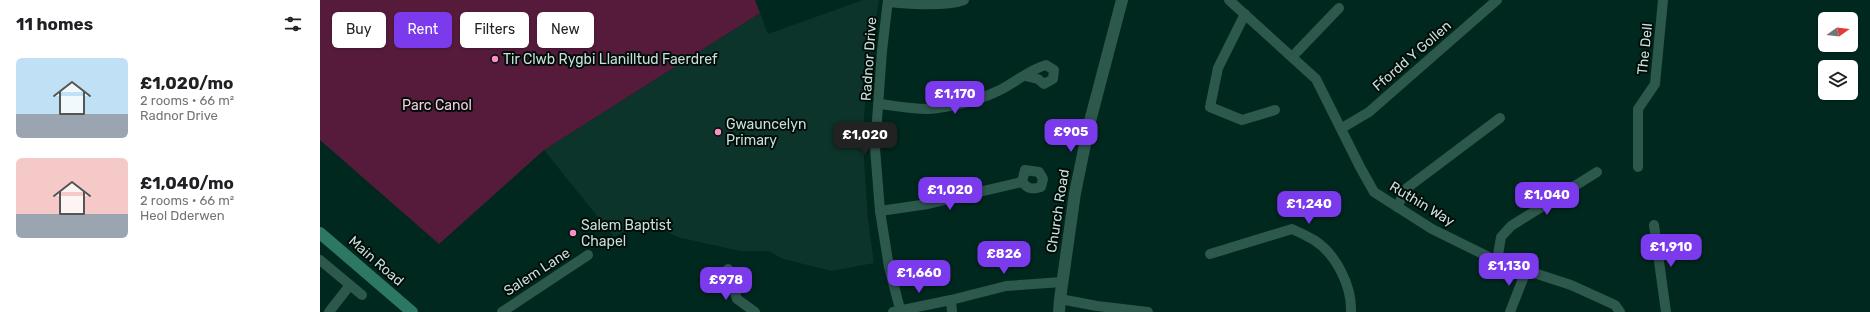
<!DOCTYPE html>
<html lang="en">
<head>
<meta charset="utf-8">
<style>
	body { margin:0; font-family:Rubik,sans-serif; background:#f2f2f2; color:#202124; height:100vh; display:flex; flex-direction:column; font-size:15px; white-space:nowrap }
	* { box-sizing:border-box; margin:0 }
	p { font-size:13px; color:#757577 }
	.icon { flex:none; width:22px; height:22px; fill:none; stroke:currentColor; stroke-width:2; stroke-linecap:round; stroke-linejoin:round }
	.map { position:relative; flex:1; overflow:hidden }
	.drawer { display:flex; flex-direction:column; background:#fff; width:320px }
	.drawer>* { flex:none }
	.banner { position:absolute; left:12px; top:12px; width:380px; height:36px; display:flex; gap:8px }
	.needle { width:26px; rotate:76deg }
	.tools { position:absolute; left:1498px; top:12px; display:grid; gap:8px }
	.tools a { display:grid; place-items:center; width:40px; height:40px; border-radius:6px; background:#fff; box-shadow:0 1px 3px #0004; font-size:20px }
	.price { position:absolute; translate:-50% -34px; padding:0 9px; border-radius:8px; background:#7c3aed; color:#fff; font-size:13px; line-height:26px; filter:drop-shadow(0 1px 2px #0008) }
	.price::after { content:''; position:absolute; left:50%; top:24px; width:12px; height:9px; margin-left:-6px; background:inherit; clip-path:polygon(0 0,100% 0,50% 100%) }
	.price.current { background:#222; color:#fff }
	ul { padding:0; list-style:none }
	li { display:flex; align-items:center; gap:12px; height:100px; padding:0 16px }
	li span { display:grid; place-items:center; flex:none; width:112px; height:80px; border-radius:6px; color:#555 }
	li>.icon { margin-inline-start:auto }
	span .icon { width:48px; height:48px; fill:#fffc; stroke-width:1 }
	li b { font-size:17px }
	h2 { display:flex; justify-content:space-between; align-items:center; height:48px; padding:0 16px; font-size:17px }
	.chip { padding:0 14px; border-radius:6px; background:#fff; box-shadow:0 1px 3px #0004; font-size:14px; line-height:36px }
	.chip.current { background:#7c3aed; color:#fff }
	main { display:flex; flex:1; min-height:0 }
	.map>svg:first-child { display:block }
	.built { fill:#0c342a }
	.green { fill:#561b3b }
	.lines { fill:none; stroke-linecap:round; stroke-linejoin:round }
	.minor { stroke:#2d584c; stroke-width:10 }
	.tertiary { stroke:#2d584c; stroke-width:12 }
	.secondary { stroke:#2d7864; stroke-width:12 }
	.poi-dot { fill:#fb8fc4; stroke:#010d09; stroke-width:1.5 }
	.labels { text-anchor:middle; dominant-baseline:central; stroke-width:4; stroke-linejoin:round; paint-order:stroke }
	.street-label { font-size:14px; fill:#cadfd8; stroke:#010d09 }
	.poi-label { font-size:14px; fill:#cadfd8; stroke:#010d09; text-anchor:start }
	.park-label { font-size:14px; fill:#f8c9de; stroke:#010d09 }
</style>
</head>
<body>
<main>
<section class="drawer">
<h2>11 homes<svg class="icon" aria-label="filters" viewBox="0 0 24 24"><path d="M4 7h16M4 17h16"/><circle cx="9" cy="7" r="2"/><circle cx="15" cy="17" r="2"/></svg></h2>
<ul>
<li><span style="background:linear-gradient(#bfe0f5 70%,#9aa5b1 0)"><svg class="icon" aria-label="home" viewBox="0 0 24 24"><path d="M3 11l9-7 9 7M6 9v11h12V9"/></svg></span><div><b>£1,020/mo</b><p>2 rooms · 66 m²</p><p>Radnor Drive</p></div></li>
<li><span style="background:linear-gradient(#f6c9c9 70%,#9aa5b1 0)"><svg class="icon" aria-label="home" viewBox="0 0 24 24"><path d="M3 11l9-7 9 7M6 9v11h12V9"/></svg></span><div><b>£1,040/mo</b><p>2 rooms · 66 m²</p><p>Heol Dderwen</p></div></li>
</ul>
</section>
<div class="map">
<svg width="1550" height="312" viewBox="0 0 1550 312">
	<rect width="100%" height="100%" fill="#00281e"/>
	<!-- built -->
	<path class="built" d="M543,0H559L549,65L544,115V160L548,219L554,263L512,271L463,259L449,251H420L357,237L325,219L294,237L224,150L440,13L448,34Z"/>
	<!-- green -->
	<path class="green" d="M0,0H435L440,13L224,150L119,244L0,140Z"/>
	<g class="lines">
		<!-- minor -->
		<g class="minor">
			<path d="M568,0L562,51L555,148L560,211L569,267L580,309"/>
			<path d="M909,0L996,79L1040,167L1054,192L1112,229L1177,261L1251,285L1295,305L1300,312"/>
			<path d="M568,2C588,4 625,7 644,0"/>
			<path d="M925,14L898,68L890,107L922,120L955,110"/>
			<path d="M972,57L1019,8"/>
			<path d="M560,104C578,106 599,111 618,108C638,105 662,99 680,90C696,82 710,69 726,65L734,70L733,79L724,84L718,79L705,76"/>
			<path d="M1022,128L1049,112L1177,0"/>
			<path d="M1318,167V109L1335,84L1343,0"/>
			<path d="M1077,207L1087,188L1180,118"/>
			<path d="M560,211L608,204L702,182L705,170L719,172L723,179L721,187C712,190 708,189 702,182"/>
			<path d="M1334,225L1346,312"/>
			<path d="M890,254L972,229C979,232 987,236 994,240C1016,254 1032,286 1031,312"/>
			<path d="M0,260L42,295"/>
			<path d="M1177,261L1181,237L1191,226L1277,172"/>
			<path d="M408,269L417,299L435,312"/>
			<path d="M740,299L777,306L828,312"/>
			<path d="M631,300L632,312"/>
			<path d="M9,312L30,285"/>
			<path d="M182,312L268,255"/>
			<path d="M573,312L631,300L686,286L742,282"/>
			<path d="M1190,312L1206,271"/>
		</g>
		<!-- tertiary -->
		<path class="tertiary" d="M739,312L740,299L755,193L769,125L802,0"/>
		<!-- secondary -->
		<path class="secondary" d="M0,233L92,312"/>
	</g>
	<!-- markers -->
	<g class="poi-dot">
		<circle cx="175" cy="59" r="4"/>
		<circle cx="398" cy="132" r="4"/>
		<circle cx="253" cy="233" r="4"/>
	</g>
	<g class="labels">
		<!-- street labels -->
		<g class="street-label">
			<text transform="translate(1325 49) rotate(-84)">The Dell</text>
			<text transform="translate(1092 56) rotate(-41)">Ffordd Y Gollen</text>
			<text transform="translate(549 59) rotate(-86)">Radnor Drive</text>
			<text transform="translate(1102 204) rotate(31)">Ruthin Way</text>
			<text transform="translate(738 211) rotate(-81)">Church Road</text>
			<text transform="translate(56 261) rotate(41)">Main Road</text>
			<text transform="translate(217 272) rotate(-33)">Salem Lane</text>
		</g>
		<!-- poi labels -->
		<g class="poi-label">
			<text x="183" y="59">Tir Clwb Rygbi Llanilltud Faerdref</text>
			<text x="406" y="124">Gwauncelyn<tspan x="406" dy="16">Primary</tspan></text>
			<text x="261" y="225">Salem Baptist<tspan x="261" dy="16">Chapel</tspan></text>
		</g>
		<!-- park labels -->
		<g class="park-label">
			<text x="117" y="105">Parc Canol</text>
		</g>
	</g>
</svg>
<div class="tools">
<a><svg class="needle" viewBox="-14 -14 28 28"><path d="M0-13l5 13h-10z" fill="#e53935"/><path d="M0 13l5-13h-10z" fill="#757577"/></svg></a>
<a><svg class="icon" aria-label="layers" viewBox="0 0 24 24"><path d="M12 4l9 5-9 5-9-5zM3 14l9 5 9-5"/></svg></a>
</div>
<b class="price" style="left:635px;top:115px">£1,170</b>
<b class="price" style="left:751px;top:153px">£905</b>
<b class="price current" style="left:545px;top:156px">£1,020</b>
<b class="price" style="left:630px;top:211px">£1,020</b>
<b class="price" style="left:1227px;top:216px">£1,040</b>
<b class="price" style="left:989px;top:225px">£1,240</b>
<b class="price" style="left:1351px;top:268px">£1,910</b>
<b class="price" style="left:684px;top:275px">£826</b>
<b class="price" style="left:1189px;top:287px">£1,130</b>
<b class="price" style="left:599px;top:294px">£1,660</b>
<b class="price" style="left:406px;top:301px">£978</b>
<div class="banner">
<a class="chip">Buy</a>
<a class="chip current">Rent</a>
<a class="chip">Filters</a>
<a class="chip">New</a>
</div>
</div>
</main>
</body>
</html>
